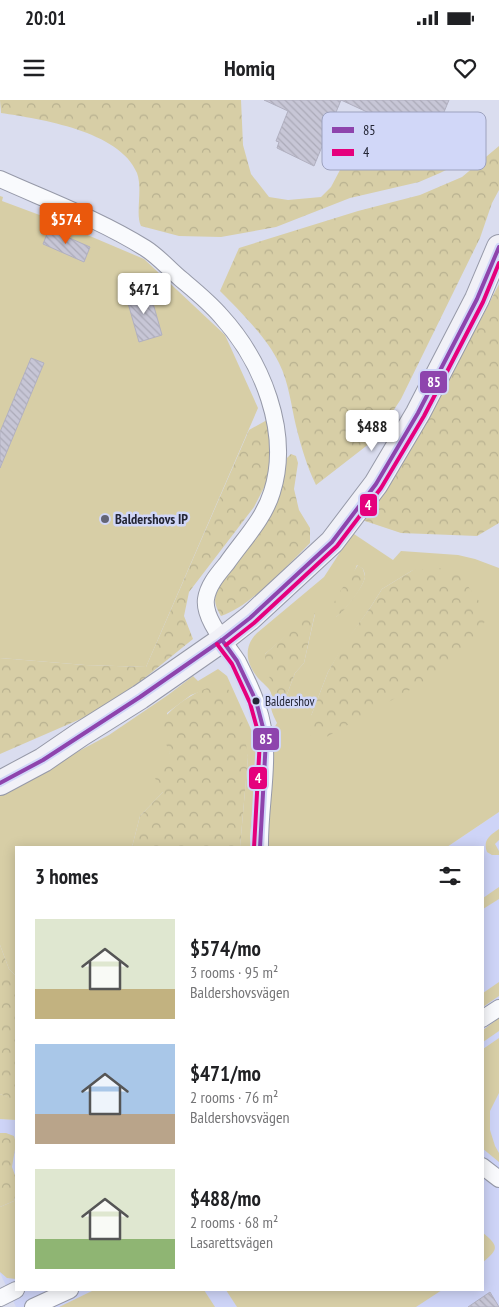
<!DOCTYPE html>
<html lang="en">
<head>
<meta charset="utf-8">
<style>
	body { margin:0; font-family:"PT Sans Narrow",sans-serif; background:#f2f2f2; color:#202124; height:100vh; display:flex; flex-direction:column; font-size:19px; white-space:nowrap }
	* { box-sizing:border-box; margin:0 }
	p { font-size:16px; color:#757577 }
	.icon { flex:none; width:28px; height:28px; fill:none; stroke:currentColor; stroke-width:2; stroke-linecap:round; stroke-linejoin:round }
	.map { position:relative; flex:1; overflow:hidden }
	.details { position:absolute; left:15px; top:746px; width:469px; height:445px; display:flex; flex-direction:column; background:#fff; border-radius:0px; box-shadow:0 2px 12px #0003 }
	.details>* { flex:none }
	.price { position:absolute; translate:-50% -42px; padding:0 11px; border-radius:5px; background:#fff; color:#222; font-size:16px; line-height:32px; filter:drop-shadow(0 1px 2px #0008) }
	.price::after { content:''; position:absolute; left:50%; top:30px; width:15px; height:11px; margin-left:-8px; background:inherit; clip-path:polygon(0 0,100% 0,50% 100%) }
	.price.current { background:#ea580c; color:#fff }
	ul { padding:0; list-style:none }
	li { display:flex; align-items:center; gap:15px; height:125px; padding:0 20px }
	li span { display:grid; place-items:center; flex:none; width:140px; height:100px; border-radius:0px; color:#555 }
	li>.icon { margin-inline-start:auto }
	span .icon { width:60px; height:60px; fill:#fffc; stroke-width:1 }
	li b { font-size:21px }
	h2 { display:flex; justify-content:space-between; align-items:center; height:60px; padding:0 20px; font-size:21px }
	.status { display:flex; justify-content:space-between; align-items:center; height:35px; padding:0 25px; background:#fff; direction:ltr }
	.status svg { height:14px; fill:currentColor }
	header { display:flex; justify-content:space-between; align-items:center; height:65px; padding:0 20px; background:#fff; font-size:22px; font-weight:700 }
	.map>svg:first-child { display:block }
	.built { fill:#ced4f7 }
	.green { fill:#d7cea6; fill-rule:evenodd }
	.forest { fill:url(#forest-crowns) }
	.building { fill:url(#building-back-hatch); stroke:#b1b0c0 }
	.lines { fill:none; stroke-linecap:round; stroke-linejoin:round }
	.street-casing { stroke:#9699a8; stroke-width:18 }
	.secondary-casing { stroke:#9699a8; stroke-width:26 }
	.street { stroke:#f9fafd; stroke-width:16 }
	.secondary { stroke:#f1f1f7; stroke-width:24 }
	.bus-1-casing { stroke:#d1d7f8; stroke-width:8 }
	.bus-2-casing { stroke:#d1d7f8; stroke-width:8 }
	.bus-1 { stroke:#8e44ad; stroke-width:4 }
	.bus-2 { stroke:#e5007d; stroke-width:4 }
	.poi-dot { fill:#636576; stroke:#d1d7f8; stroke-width:2 }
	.bus-dot { fill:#232535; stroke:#d1d7f8; stroke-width:2 }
	.labels { text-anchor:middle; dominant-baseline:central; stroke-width:5; stroke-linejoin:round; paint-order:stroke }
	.bus-label { font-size:13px; fill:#232535; stroke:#d1d7f8; text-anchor:start }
	.poi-label { font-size:14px; font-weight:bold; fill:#232535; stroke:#d1d7f8; text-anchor:start }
	.key { fill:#d1d7f8; stroke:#9da2be; stroke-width:1 }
	.key-label { font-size:14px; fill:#232535 }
	.line-badge { stroke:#d1d7f8; stroke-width:2 }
	.badge-label { font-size:14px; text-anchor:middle; font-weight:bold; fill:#fff }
</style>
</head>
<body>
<div class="status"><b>20:01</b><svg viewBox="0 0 49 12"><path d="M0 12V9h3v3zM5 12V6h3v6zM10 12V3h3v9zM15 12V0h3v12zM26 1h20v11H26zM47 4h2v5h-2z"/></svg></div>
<header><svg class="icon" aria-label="menu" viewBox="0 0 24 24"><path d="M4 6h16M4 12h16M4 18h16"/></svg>Homiq<svg class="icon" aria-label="heart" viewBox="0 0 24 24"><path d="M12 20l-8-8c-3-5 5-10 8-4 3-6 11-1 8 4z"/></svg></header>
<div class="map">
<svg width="499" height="1207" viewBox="0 0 499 1207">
	<defs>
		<pattern id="forest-crowns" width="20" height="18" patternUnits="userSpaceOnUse" patternTransform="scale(1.25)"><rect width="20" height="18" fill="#d7cea6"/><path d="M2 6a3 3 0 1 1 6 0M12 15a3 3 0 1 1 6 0" fill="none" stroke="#b8b190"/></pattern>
		<pattern id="building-back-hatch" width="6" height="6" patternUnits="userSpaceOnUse" patternTransform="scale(1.25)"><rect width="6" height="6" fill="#c7c6d6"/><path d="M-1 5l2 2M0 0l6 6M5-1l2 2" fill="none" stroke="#abaab8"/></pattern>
	</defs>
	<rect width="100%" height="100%" fill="#daddef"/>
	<!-- built -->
	<path class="built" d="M499,712V1207H16L0,1173V1019L16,1020V1190H482V748L447,747Z"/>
	<!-- green -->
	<g class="green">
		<path d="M0,96L3,97L2,101L45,117L144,159L225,235L258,308L146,567L85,565L0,558Z"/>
		<path d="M354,434L393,460L401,451L458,455L475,459L499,468V712L447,747H266L274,628L277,623C275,619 272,613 271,608C271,603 273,599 271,593C269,587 262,583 258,578C246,563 243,547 257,533L324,477L348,440ZM357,465L363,469C364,471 365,474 365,477C364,486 344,511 336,517ZM413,470L311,616L328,572L344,545L370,508L382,489ZM315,514L304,563L295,573L286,597L265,554L295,528Z"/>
		<path d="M218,569L227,576L254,636L257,661L250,737L251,747H240L248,657L224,583L191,595L167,613L170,653L163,692L140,716L132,747L16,748V876L9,869L0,845V693L109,635L168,595L193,576L198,581Z"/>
		<path d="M499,729V740L495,744L499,751V755H492L487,752C483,740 489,736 499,729Z"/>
		<path d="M499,787V799L483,809V798Z"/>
		<path d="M499,882V896L483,907V893Z"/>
		<path d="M499,918V931L483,942V930Z"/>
		<path d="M499,938V993L490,1011V1030L495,1046L499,1053V1062L482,1048L483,949Z"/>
		<path d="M0,994L16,1000V1020L0,1019Z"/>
		<path d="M16,1094V1179L7,1178L0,1172V1107L14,1101Z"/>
		<path d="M482,1132C499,1146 499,1149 483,1162Z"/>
		<path d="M94,1190H204L215,1207H59Z"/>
		<path d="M226,1190H442L416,1207H237Z"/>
	</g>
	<!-- forest -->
	<g class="forest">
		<path d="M0,0H241L243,45L251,74L269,97L288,100L321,97L331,87L340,70L360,54L369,64L388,63L400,55C425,65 439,72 452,45L456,46L457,54L450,68L440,73L419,82L350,98L276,127L221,137L179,136L141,126C135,114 143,90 137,73C120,31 40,19 1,13Z"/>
		<path d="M499,46V90L492,103L480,138L401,299L374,340L316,385C307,367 301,346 296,326C291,305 289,283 279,263C267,238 240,211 220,191L239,148L358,111L420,95L462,77Z"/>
		<path d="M499,184V423L477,436L401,433L362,420L386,390L482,217Z"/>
		<path d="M267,320L272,351L269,378L254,407L189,492L184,516L193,539L141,581L92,614L0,654V558L85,565L146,567L249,330Z"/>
		<path d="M291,354L296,356L298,363L294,389L299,410L310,428V443C288,465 250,507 221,516C211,499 215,496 223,480L280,391L287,358Z"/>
		<path d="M358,465L363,469C363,469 365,476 365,477C363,488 345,511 336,517L328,514L339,493Z"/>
		<path d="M439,468L459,474L481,504L485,521L474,543L440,573L321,640L310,635L311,616L328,572L343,545L370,508L382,489L413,470Z"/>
		<path d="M315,513L304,563L295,573L286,597L281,602L266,570L265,554L307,516Z"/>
		<path d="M224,582L232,596L242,620L248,657L240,747H132L140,716L163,692L152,673L170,653L158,626C175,602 196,591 224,582Z"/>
		<path d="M0,845L9,869L16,876V1000H14L0,994Z"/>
		<path d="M0,1033H6L14,1036L16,1043L12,1067L16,1078V1094L14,1101L0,1107Z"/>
	</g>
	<!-- building -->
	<g class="building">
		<path d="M264,0H449L434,36L427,33L426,38L395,24L393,31L386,29L375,23L378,17L341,0L314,66L277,48L279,42L276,41L288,11Z"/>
		<path d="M49,129L90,147L84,162L43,144Z"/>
		<path d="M149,189L162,235L139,242L126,196Z"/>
		<path d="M31,258L44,263L0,368V332Z"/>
		<path d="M490,1192L499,1207H468Z"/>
	</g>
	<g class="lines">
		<defs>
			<g id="street">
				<path d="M0,79C49,101 100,120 145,148C158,156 169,169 181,179C194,190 209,202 221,216C262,261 291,332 272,392C264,419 243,440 227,463C218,474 208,485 206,499C203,519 228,546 238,562C245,576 252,590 257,605C274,652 259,699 260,748"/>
				<path d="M482,919L499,908"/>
				<path d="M482,1066L499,1079"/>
				<path d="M0,1198L16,1190"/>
				<path d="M33,1207L70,1190"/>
			</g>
			<path id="secondary" d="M0,683L43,660L81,634L140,597L222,540L250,518L332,442L376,384L418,313L477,199L499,147"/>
		</defs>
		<!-- street casing -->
		<use href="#street" class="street-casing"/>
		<!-- secondary casing -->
		<use href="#secondary" class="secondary-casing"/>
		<!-- street -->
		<use href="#street" class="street"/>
		<!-- secondary -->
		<use href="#secondary" class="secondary"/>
		<defs>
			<g id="bus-1">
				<path d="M222,540L237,561L256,601L266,639L260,748"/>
				<path d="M0,683L43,660L140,597L222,540L250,518L332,442L376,384L418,313L477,199L499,147"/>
			</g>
			<g id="bus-2">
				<path d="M217,544L232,564L250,603L260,639L254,748"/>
				<path d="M226,545L254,523L337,446L381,388L424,316L483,202L499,163"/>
			</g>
		</defs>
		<!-- bus-1 casing -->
		<use href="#bus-1" class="bus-1-casing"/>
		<!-- bus-2 casing -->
		<use href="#bus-2" class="bus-2-casing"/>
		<!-- bus-1 -->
		<use href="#bus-1" class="bus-1"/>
		<!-- bus-2 -->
		<use href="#bus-2" class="bus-2"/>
	</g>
	<!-- markers -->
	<circle class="poi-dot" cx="105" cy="419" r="5"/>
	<circle class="bus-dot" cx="256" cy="601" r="4.5"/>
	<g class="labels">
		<!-- bus labels -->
		<g class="bus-label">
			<text x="265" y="601">Baldershov</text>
		</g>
		<!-- poi labels -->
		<g class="poi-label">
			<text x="115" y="419">Baldershovs IP</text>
		</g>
	</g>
	<!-- legend -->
	<rect x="322" y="12" width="164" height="58" rx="8" class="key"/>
	<rect x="332" y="27" width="22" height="6" fill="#8e44ad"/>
	<rect x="332" y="49" width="22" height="7" fill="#e5007d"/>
	<g class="key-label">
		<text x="363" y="35">85</text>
		<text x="363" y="57">4</text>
	</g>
	<g class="line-badge">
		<rect x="419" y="270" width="29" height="24" rx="5" fill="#8e44ad"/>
		<rect x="359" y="393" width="19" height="24" rx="5" fill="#e5007d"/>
		<rect x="252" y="627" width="28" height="24" rx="5" fill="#8e44ad"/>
		<rect x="248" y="666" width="20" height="24" rx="5" fill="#e5007d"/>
	</g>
	<g class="badge-label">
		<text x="434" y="287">85</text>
		<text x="368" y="410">4</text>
		<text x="266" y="644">85</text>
		<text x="258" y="683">4</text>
	</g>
</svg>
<b class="price current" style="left:66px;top:145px">$574</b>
<b class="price" style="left:144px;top:215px">$471</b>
<b class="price" style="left:372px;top:352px">$488</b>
<section class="details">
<h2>3 homes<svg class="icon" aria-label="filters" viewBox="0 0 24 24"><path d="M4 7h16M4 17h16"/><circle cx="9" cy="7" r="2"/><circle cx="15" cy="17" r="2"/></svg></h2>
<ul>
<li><span style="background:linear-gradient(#dfe7d0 70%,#c2b280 0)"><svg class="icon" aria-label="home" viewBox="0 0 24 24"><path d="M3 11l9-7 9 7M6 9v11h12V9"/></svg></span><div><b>$574/mo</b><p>3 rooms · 95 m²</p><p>Baldershovsvägen</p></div></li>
<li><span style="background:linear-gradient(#a9c7e8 70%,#b9a48a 0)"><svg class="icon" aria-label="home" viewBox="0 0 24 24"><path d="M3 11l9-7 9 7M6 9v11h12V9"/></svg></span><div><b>$471/mo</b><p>2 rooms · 76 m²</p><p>Baldershovsvägen</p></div></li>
<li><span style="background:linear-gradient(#dfe7d0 70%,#8fb573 0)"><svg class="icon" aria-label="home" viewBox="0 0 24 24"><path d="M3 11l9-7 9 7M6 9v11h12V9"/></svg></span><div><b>$488/mo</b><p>2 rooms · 68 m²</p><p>Lasarettsvägen</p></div></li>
</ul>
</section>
</div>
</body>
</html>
